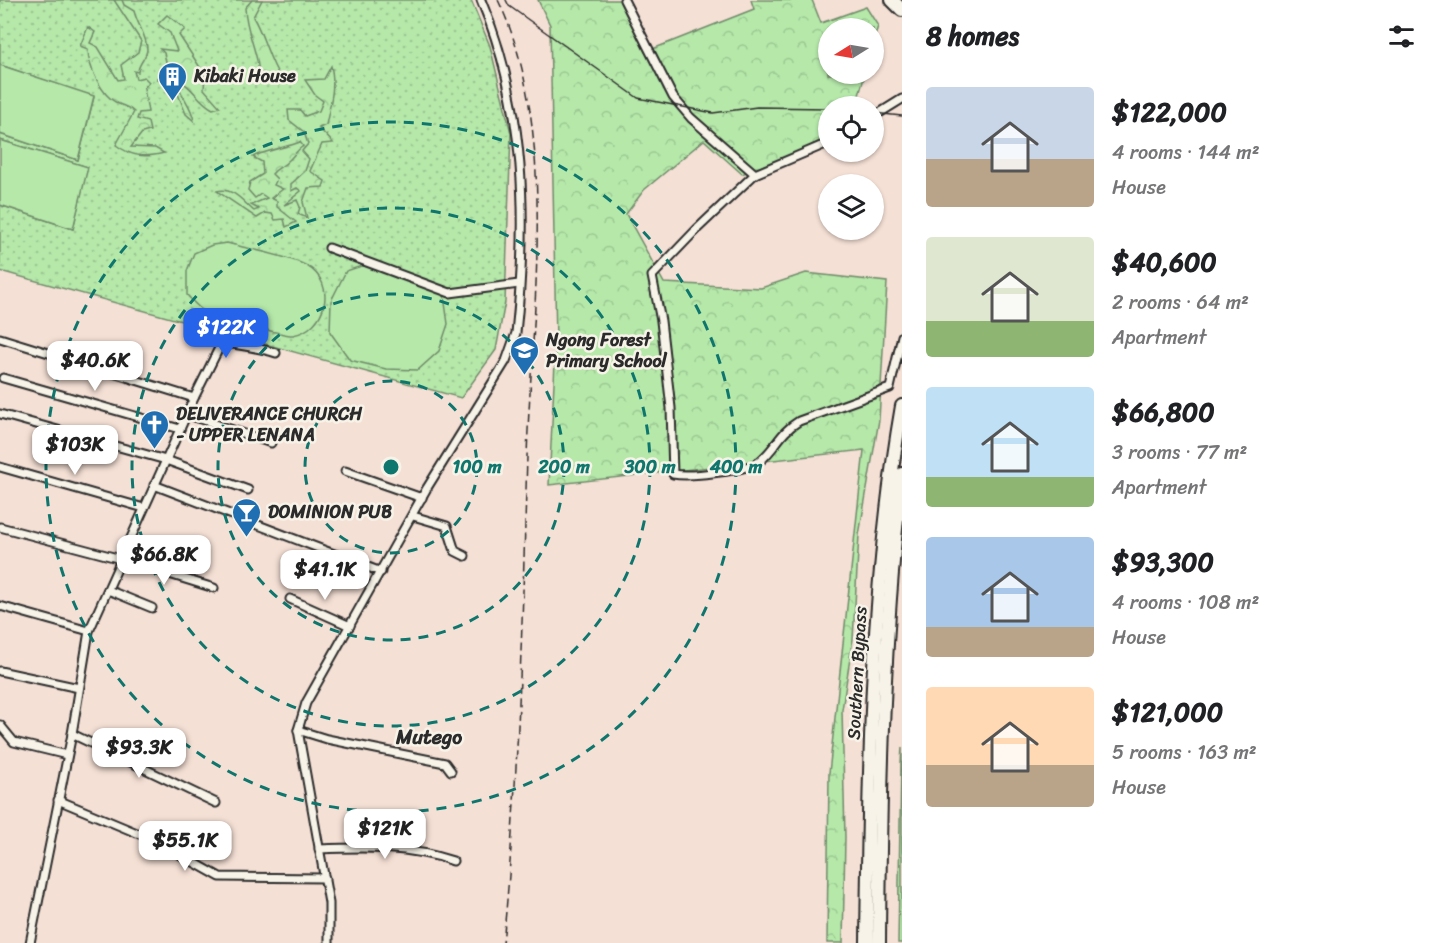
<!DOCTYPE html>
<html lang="en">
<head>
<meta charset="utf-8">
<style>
	body { margin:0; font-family:Sriracha,sans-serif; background:#f2f2f2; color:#202124; height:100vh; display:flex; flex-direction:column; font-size:22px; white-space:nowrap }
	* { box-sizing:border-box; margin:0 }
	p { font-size:20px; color:#757577 }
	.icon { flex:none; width:33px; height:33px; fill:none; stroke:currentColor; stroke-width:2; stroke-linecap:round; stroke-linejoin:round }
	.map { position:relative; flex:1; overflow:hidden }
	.panel { display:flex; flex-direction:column; background:#fff; width:540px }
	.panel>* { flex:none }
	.needle { width:39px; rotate:259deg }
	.controls { position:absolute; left:818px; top:18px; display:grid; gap:12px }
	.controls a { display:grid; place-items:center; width:66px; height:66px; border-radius:50%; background:#fff; box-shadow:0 2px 4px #0004; font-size:30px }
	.price { position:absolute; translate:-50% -51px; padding:0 14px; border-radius:12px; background:#fff; color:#222; font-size:20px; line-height:39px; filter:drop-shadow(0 2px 3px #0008) }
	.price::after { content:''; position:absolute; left:50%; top:36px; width:18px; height:14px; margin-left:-9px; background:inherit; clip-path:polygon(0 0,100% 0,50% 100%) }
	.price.current { background:#2563eb; color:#fff }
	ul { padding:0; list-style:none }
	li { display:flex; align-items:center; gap:18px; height:150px; padding:0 24px }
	li span { display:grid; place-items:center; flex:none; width:168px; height:120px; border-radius:6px; color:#555 }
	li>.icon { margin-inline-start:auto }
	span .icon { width:72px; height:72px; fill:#fffc; stroke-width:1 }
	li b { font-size:26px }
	h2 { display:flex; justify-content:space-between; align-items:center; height:72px; padding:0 24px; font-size:26px }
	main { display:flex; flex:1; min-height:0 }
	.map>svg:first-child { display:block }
	.grass { fill:url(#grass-dots); stroke:#708a6a; stroke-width:1.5 }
	.forest { fill:url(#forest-crowns); stroke:#708a6a; stroke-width:1.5 }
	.pitch { fill:#b5e8a9; stroke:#708a6a; stroke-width:1.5 }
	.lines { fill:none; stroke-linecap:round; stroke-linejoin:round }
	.street-casing { stroke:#2b2b2b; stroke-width:11 }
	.highway-casing { stroke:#2b2b2b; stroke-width:16 }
	.street { stroke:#f7f3e8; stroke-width:7 }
	.highway { stroke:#f7f3e8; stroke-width:12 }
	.tram { stroke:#2b2b2b; stroke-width:1.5 }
	.rail { stroke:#2b2b2b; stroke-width:1.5; stroke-dasharray:9 4.5; stroke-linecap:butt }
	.ring { fill:none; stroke:#0f766e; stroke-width:3; stroke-dasharray:10 8 }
	.labels { text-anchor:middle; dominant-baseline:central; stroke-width:5; stroke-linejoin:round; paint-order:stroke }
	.poi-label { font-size:18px; font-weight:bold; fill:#2b2b2b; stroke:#f7f3e8; text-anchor:start }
	.street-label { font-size:18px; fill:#2b2b2b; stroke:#f7f3e8 }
	.neighbourhood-label { font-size:20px; font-weight:bold; fill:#2b2b2b; stroke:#f7f3e8 }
	.centre { fill:#0f766e; stroke:#f7f3e8; stroke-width:3 }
	.ring-label { font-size:18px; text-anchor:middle; font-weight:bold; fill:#0f766e; stroke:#f7f3e8; stroke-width:5; stroke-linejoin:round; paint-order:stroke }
</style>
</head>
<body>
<main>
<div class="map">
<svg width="902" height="943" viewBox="0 0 902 943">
	<defs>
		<pattern id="grass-dots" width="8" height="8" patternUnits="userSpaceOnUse" patternTransform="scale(1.5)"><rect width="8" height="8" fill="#b5e8a9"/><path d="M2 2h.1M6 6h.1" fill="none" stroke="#9cc792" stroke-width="1.8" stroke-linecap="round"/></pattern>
		<pattern id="forest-crowns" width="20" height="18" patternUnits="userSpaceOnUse" patternTransform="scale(1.5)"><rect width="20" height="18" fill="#b5e8a9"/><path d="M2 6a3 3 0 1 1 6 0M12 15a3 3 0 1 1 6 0" fill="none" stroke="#9cc792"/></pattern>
	</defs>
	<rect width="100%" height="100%" fill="#f5e0d5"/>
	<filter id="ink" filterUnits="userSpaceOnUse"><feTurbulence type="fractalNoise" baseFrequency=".0167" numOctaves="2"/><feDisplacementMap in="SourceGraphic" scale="12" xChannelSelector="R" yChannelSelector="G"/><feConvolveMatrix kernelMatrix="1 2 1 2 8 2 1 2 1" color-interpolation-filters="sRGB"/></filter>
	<g filter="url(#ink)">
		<!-- grass -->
		<g class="grass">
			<path d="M0,0H471L490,46L511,133L505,302L496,350L461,398L0,271V205L73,229L87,167L0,140V134L78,160L94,97L0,65Z"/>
			<path d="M902,747V943H898L901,763Z"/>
		</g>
		<!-- forest -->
		<g class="forest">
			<path d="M114,0H122L124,5L134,11C137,24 147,36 147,49C147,58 138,63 138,72L134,71L136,79L144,77L149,82L144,88L148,112L139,113L137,119L148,122L150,131L142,133L131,147L155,148L164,153C145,158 132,157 116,145L134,112C128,106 124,107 117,103C101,95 88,66 88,49L80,46L88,27L95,32L90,43L98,47L118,80L124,79L121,65L138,52L141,41Z"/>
			<path d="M252,0H262L253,17C265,37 268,60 282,80L276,84L259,80C260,55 246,34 245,8Z"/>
			<path d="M538,0H622L645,52L754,9L751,0H812L821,23L866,7L878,26L873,43V28H828V74H865L856,106H828V137L796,153L742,174L704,140L644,190L626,214L664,283L761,288L806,273L887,282L879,420L859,535L853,639L842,710L845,837L843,943H827L829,773L864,450L549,485L556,342L550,25Z"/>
			<path d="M167,15L185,29L179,35L205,75L204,89L220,107L213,109C200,103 194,89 182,82L178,85C183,99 192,107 194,121L186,114L172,79H157L167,66L164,53L160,49L177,51L170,33L158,24Z"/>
			<path d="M331,66C336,86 330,105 326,125L319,128L333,143L322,144L310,171L325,181L323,187L308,188L303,202L307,218L298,214L300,207L297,200L284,205L301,191L297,188L291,191V184L305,171L309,159L302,151L308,144L304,132L289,120L288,110H300L305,116L319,111L323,101L315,95L305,80L324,79Z"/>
			<path d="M300,142L303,146C296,151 294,156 288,161C283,167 277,167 272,174L277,179L274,185L283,189L271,198L277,201V207L296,222L286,227L284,219L275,220L272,214L265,213L257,218L217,191C234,187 243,202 254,211L259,209L251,205L267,198L261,194L255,198L248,190L250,182L263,174L262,162L253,157C257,153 291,146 300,142Z"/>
		</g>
		<!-- pitch -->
		<g class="pitch">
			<path d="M0,65L94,96L78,160L0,134Z"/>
			<path d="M0,140L88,167L73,229L0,205Z"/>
			<path d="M227,243C248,249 289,256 307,266C338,284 326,329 293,335C286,336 211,316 204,311C198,308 192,300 187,295V271L194,253L212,245Z"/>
			<path d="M371,263L434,282L444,296L448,324L439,351L418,370L386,369L350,360L330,332L331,301L346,271Z"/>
		</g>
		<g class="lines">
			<defs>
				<g id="street">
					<path d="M624,0L673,97L691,118L755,174L828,143"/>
					<path d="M873,117L902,99"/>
					<path d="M755,174L697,229L652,276L661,321L671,408L673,474C689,477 748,471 760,461C776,448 779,433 799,421L890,388L902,336"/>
					<path d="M329,248L450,293L519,284"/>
					<path d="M0,338L194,398L89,631L72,734L30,943"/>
					<path d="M3,378L180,429"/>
					<path d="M194,398L221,344C229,342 267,350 276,353"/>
					<path d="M0,414L166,460L248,490"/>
					<path d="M186,414L271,443"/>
					<path d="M0,467L144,508"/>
					<path d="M345,471L422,498"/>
					<path d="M154,485L381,572"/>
					<path d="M413,516L447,526L455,551L465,556"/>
					<path d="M0,527L121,559L214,588"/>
					<path d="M108,590L152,608"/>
					<path d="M290,599L350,626"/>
					<path d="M0,606L89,631"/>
					<path d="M0,671L79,688"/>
					<path d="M0,725L14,742L67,755"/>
					<path d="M298,730L327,739L445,763L451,771"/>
					<path d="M72,734L216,803"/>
					<path d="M58,800L156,841L220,877L325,878"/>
					<path d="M319,849C365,847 409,846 453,861"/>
					<path d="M329,943V903L298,730L306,703L427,488L506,361L516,333C528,221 526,106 481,0"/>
				</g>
				<g id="highway">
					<path d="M892,0L902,10"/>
					<path d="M867,943C869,764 871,583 902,406"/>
					<path d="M879,943C880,786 883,630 902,474"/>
				</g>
			</defs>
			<!-- street casing -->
			<use href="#street" class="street-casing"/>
			<!-- highway casing -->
			<use href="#highway" class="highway-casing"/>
			<!-- street -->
			<use href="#street" class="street"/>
			<!-- highway -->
			<use href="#highway" class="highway"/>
			<!-- tram -->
			<g class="tram">
				<path d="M506,0L509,6L638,98L713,113L757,107L828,108"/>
				<path d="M873,113L902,116"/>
			</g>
			<!-- rail -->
			<path class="rail" d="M498,0C560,129 531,317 527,457C522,619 519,782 503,943"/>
		</g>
	</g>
	<!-- distance rings -->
	<g class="ring">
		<circle cx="391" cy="467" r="86"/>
		<circle cx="391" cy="467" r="173"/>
		<circle cx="391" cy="467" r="259"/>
		<circle cx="391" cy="467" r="345"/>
	</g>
	<!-- icons -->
	<defs>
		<symbol id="building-pin" viewBox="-11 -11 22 30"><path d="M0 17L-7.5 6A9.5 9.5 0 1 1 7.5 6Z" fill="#1f6fb2" stroke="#f7f3e8"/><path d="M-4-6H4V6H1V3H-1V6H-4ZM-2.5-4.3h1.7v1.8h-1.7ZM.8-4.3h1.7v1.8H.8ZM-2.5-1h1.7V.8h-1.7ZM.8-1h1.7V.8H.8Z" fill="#fff"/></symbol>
		<symbol id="school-pin" viewBox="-11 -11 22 30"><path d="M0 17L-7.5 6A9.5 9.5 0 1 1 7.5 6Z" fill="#1f6fb2" stroke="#f7f3e8"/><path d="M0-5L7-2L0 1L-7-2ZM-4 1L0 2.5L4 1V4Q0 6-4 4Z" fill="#fff"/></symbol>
		<symbol id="church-pin" viewBox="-11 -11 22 30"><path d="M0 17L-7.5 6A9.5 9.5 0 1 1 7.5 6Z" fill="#1f6fb2" stroke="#f7f3e8"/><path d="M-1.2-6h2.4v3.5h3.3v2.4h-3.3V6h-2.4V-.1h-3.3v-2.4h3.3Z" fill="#fff"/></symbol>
		<symbol id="bar-pin" viewBox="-11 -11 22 30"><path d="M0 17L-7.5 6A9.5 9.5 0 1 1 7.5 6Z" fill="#1f6fb2" stroke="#f7f3e8"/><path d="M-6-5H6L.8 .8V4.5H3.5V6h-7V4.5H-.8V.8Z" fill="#fff"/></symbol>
	</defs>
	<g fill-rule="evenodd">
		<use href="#building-pin" x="156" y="60" width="33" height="45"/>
		<use href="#school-pin" x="508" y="334" width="33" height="45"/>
		<use href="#church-pin" x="138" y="408" width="33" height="45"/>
		<use href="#bar-pin" x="230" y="496" width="33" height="45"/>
	</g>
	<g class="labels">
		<!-- poi labels -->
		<g class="poi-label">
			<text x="194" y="76">Kibaki House</text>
			<text x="546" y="340">Ngong Forest<tspan x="546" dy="21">Primary School</tspan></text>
			<text x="176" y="414">DELIVERANCE CHURCH<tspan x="176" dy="21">- UPPER LENANA</tspan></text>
			<text x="268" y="512">DOMINION PUB</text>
		</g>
		<!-- street labels -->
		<g class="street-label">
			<text transform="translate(857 673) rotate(-87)">Southern Bypass</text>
		</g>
		<!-- neighbourhood labels -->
		<g class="neighbourhood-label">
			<text x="429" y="737">Mutego</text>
		</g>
	</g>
	<circle cx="391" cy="467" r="9" class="centre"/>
	<g class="ring-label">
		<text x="477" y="473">100 m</text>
		<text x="564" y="473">200 m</text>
		<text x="650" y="473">300 m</text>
		<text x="736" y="473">400 m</text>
	</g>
</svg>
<div class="controls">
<a><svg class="needle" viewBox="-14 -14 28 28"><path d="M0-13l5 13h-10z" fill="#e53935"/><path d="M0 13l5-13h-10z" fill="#757577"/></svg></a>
<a><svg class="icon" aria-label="locate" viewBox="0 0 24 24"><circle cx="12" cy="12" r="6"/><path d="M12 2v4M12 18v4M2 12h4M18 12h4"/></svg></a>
<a><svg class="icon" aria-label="layers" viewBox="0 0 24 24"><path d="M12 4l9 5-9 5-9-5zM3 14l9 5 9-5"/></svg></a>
</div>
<b class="price current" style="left:226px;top:359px">$122K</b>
<b class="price" style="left:95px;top:392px">$40.6K</b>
<b class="price" style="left:75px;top:476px">$103K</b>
<b class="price" style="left:164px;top:586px">$66.8K</b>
<b class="price" style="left:325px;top:601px">$41.1K</b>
<b class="price" style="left:139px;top:779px">$93.3K</b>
<b class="price" style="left:385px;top:860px">$121K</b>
<b class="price" style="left:185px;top:872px">$55.1K</b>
</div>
<section class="panel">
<h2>8 homes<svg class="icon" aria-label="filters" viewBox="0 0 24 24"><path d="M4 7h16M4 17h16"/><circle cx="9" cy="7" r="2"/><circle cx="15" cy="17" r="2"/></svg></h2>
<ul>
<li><span style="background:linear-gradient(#c9d6e8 60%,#b9a48a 0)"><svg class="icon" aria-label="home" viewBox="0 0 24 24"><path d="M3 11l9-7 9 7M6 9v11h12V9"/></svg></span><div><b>$122,000</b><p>4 rooms · 144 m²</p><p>House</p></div></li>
<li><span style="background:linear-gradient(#dfe7d0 70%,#8fb573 0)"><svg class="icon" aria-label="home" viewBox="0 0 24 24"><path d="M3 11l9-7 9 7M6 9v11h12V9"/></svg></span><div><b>$40,600</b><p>2 rooms · 64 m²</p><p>Apartment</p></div></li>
<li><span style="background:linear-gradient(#bfe0f5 75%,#8fb573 0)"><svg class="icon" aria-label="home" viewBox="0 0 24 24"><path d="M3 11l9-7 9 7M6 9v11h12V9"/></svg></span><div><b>$66,800</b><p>3 rooms · 77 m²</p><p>Apartment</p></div></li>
<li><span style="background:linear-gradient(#a9c7e8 75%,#b9a48a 0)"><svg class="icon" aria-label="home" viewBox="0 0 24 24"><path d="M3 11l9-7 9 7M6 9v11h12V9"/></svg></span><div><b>$93,300</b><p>4 rooms · 108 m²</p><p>House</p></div></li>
<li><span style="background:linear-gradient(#ffd9b3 65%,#b9a48a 0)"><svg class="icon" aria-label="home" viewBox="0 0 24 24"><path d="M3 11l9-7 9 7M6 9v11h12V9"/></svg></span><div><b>$121,000</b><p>5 rooms · 163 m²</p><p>House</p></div></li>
</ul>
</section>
</main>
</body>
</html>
